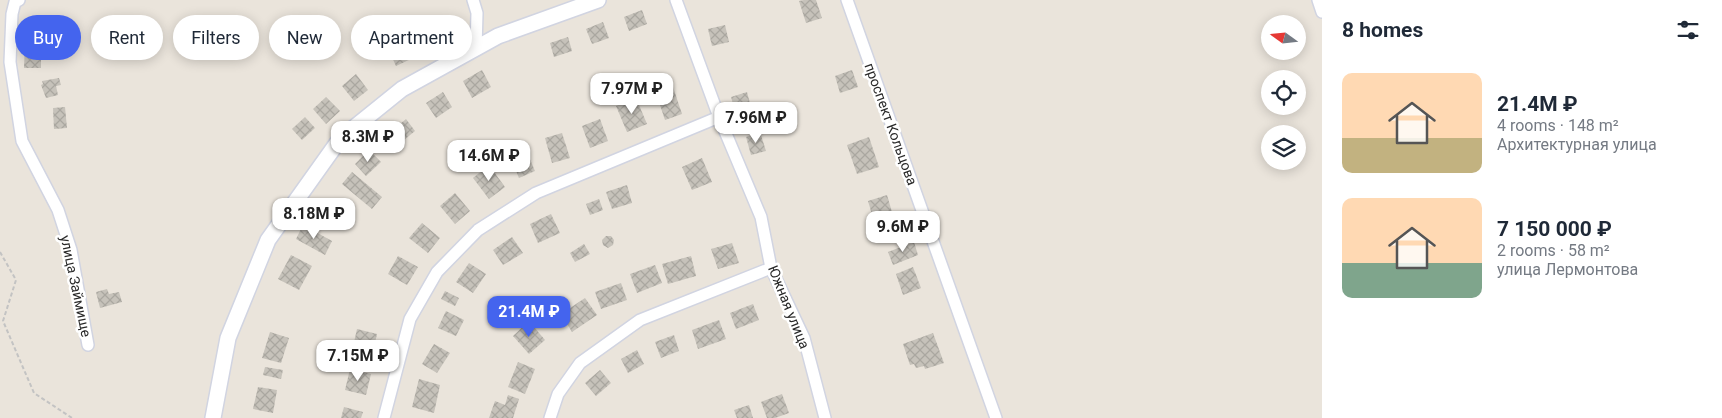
<!DOCTYPE html>
<html lang="en">
<head>
<meta charset="utf-8">
<style>
	body { margin:0; font-family:Roboto,sans-serif; background:#f6f6f7; color:#1f2937; height:100vh; display:flex; flex-direction:column; font-size:19px; white-space:nowrap }
	* { box-sizing:border-box; margin:0 }
	p { font-size:16px; color:#747a83 }
	.icon { flex:none; width:28px; height:28px; fill:none; stroke:currentColor; stroke-width:2; stroke-linecap:round; stroke-linejoin:round }
	.map { position:relative; flex:1; overflow:hidden }
	.details { display:flex; flex-direction:column; background:#fff; width:400px }
	.details>* { flex:none }
	.banner { position:absolute; left:15px; top:15px; width:475px; height:45px; display:flex; gap:10px }
	.needle { width:32px; rotate:285deg }
	.buttons { position:absolute; left:1261px; top:15px; display:grid; gap:10px }
	.buttons a { display:grid; place-items:center; width:45px; height:45px; border-radius:50%; background:#fff; box-shadow:0 2px 12px #0003; font-size:25px }
	.price { position:absolute; translate:-50% -42px; padding:0 11px; border-radius:10px; background:#fff; color:#222; font-size:16px; line-height:32px; filter:drop-shadow(0 1px 2px #0008) }
	.price::after { content:''; position:absolute; left:50%; top:30px; width:15px; height:11px; margin-left:-8px; background:inherit; clip-path:polygon(0 0,100% 0,50% 100%) }
	.price.current { background:#4464ee; color:#fff }
	ul { padding:0; list-style:none }
	li { display:flex; align-items:center; gap:15px; height:125px; padding:0 20px }
	li span { display:grid; place-items:center; flex:none; width:140px; height:100px; border-radius:10px; color:#555 }
	li>.icon { margin-inline-start:auto }
	span .icon { width:60px; height:60px; fill:#fffc; stroke-width:1 }
	li b { font-size:21px }
	h2 { display:flex; justify-content:space-between; align-items:center; height:60px; padding:0 20px; font-size:21px }
	.chip { padding:0 18px; border-radius:22px; background:#fff; box-shadow:0 2px 12px #0003; font-size:18px; line-height:45px }
	.chip.current { background:#4464ee; color:#fff }
	main { display:flex; flex:1; min-height:0 }
	.map>svg:first-child { display:block }
	.building { fill:url(#building-cross-hatch) }
	.lines { fill:none; stroke-linecap:round; stroke-linejoin:round }
	.minor-casing { stroke:#d1d4e1; stroke-width:14 }
	.tertiary-casing { stroke:#d1d4e1; stroke-width:18 }
	.path { stroke:#c3c3c3; stroke-width:2; stroke-dasharray:4 2.5; stroke-linecap:butt }
	.minor { stroke:#fff; stroke-width:11 }
	.tertiary { stroke:#fff; stroke-width:15 }
	.labels { text-anchor:middle; dominant-baseline:central; stroke-width:5; stroke-linejoin:round; paint-order:stroke }
	.street-label { font-size:14px; fill:#292929; stroke:#fff }
</style>
</head>
<body>
<main>
<div class="map">
<svg width="1322" height="418" viewBox="0 0 1322 418">
	<defs>
		<pattern id="building-cross-hatch" width="8" height="8" patternUnits="userSpaceOnUse" patternTransform="scale(1.25)"><rect width="8" height="8" fill="#c6c2ba"/><path d="M0 0l8 8M0 8l8-8" fill="none" stroke="#aaa7a0"/></pattern>
	</defs>
	<rect width="100%" height="100%" fill="#eae4db"/>
	<!-- building -->
	<g class="building">
		<path d="M804,0H816L822,18L806,23L799,1Z"/>
		<path d="M642,10L647,24L629,31L624,17Z"/>
		<path d="M603,22L609,38L592,44L586,29Z"/>
		<path d="M725,25L729,42L712,46L708,29Z"/>
		<path d="M400,29L413,58L396,66L383,38Z"/>
		<path d="M568,37L572,51L554,57L550,43Z"/>
		<path d="M25,43H41V68H24Z"/>
		<path d="M482,70L491,87L472,98L463,81Z"/>
		<path d="M852,70L858,87L840,93L835,76Z"/>
		<path d="M356,74L368,90L354,101L342,86Z"/>
		<path d="M59,78L61,85L56,86L58,95L46,98L41,85L43,84L42,81Z"/>
		<path d="M673,87L682,114L665,120L656,93Z"/>
		<path d="M443,92L452,107L436,118L426,103Z"/>
		<path d="M747,92L752,111L737,116L731,97Z"/>
		<path d="M326,97L340,111L326,124L313,109Z"/>
		<path d="M636,98L647,124L627,132L616,106Z"/>
		<path d="M65,107L67,128L54,129L53,108Z"/>
		<path d="M305,117L315,128L302,140L292,129Z"/>
		<path d="M406,119L415,131L398,145L388,134Z"/>
		<path d="M600,119L608,141L590,148L582,126Z"/>
		<path d="M760,132L766,151L751,155L746,137Z"/>
		<path d="M562,133L570,158L552,163L545,138Z"/>
		<path d="M869,137L879,167L857,174L847,145Z"/>
		<path d="M369,150L381,162L366,176L355,164Z"/>
		<path d="M526,150L535,171L519,178L510,157Z"/>
		<path d="M702,158L712,182L692,190L682,167Z"/>
		<path d="M489,165L505,187L489,199L473,178Z"/>
		<path d="M352,172L382,197L372,209L342,184Z"/>
		<path d="M627,185L632,203L612,209L606,192Z"/>
		<path d="M455,193L470,211L455,224L440,206Z"/>
		<path d="M887,195L892,212L873,218L868,201Z"/>
		<path d="M599,199L603,210L590,215L586,204Z"/>
		<path d="M551,214L560,233L538,243L530,224Z"/>
		<path d="M422,223L440,238L428,253L409,238Z"/>
		<path d="M303,225L332,241L325,255L296,239Z"/>
		<path d="M606,236H611L614,240L613,245L608,248L603,245L602,240Z"/>
		<path d="M512,237L523,253L503,265L493,250Z"/>
		<path d="M914,242L918,255L893,265L888,252Z"/>
		<path d="M732,243L739,263L718,269L711,249Z"/>
		<path d="M584,244L590,254L575,262L570,253Z"/>
		<path d="M291,255L312,266L299,290L278,279Z"/>
		<path d="M398,256L418,267L407,285L388,274Z"/>
		<path d="M691,256L696,276L668,284L662,264Z"/>
		<path d="M469,263L486,274L473,293L456,282Z"/>
		<path d="M655,265L662,283L637,293L630,274Z"/>
		<path d="M913,267L921,288L903,295L896,274Z"/>
		<path d="M621,283L627,300L601,309L595,292Z"/>
		<path d="M107,289L109,294L119,292L122,302L100,308L96,292Z"/>
		<path d="M445,291L459,298L455,306L441,299Z"/>
		<path d="M585,298L597,315L572,332L561,314Z"/>
		<path d="M753,304L759,320L736,329L730,313Z"/>
		<path d="M446,311L464,320L456,336L438,328Z"/>
		<path d="M719,320L726,339L698,349L692,330Z"/>
		<path d="M529,321L545,340L529,354L513,336Z"/>
		<path d="M357,329L377,334L372,356L352,351Z"/>
		<path d="M270,332L289,338L281,363L262,358Z"/>
		<path d="M933,333L944,363L925,369L924,366L916,368L914,364L910,365L903,344Z"/>
		<path d="M674,335L679,351L661,358L655,342Z"/>
		<path d="M434,344L450,353L437,373L422,364Z"/>
		<path d="M637,350L644,364L628,373L621,359Z"/>
		<path d="M518,362L535,369L525,394L508,387Z"/>
		<path d="M265,367L283,370L281,379L263,375Z"/>
		<path d="M350,369L371,374L366,395L345,390Z"/>
		<path d="M600,370L611,383L596,396L585,383Z"/>
		<path d="M419,379L440,385L434,413L412,407Z"/>
		<path d="M258,387L277,390L273,413L253,409Z"/>
		<path d="M782,394L789,413L775,418H767L761,402Z"/>
		<path d="M508,395L519,399L513,418H489L495,401L505,405Z"/>
		<path d="M749,405L753,418H737L734,410Z"/>
		<path d="M344,407L363,412L361,418H341Z"/>
	</g>
	<g class="lines">
		<defs>
			<g id="minor">
				<path d="M19,0L15,2L12,14L10,62L22,141L58,210L71,250L88,345"/>
				<path d="M473,0L477,13L476,49"/>
				<path d="M676,0L719,117L761,217L771,268L804,338L825,418"/>
				<path d="M847,0L996,418"/>
				<path d="M1318,0L1322,12"/>
				<path d="M384,418L410,319L437,272L478,230L536,193L719,117"/>
				<path d="M550,418L558,394L580,363L640,320L771,268"/>
			</g>
			<path id="tertiary" d="M213,418L228,338L268,240L340,139L402,89L498,36L598,0"/>
		</defs>
		<!-- minor casing -->
		<use href="#minor" class="minor-casing"/>
		<!-- tertiary casing -->
		<use href="#tertiary" class="tertiary-casing"/>
		<!-- path -->
		<path class="path" d="M0,252L16,280L3,321L34,393L72,418"/>
		<!-- minor -->
		<use href="#minor" class="minor"/>
		<!-- tertiary -->
		<use href="#tertiary" class="tertiary"/>
	</g>
	<g class="labels">
		<!-- street labels -->
		<g class="street-label">
			<text transform="translate(891 124) rotate(70)">проспект Кольцова</text>
			<text transform="translate(76 286) rotate(78)">улица Займище</text>
			<text transform="translate(789 307) rotate(68)">Южная улица</text>
		</g>
	</g>
</svg>
<div class="buttons">
<a><svg class="needle" viewBox="-14 -14 28 28"><path d="M0-13l5 13h-10z" fill="#e53935"/><path d="M0 13l5-13h-10z" fill="#747a83"/></svg></a>
<a><svg class="icon" aria-label="locate" viewBox="0 0 24 24"><circle cx="12" cy="12" r="6"/><path d="M12 2v4M12 18v4M2 12h4M18 12h4"/></svg></a>
<a><svg class="icon" aria-label="layers" viewBox="0 0 24 24"><path d="M12 4l9 5-9 5-9-5zM3 14l9 5 9-5"/></svg></a>
</div>
<b class="price" style="left:632px;top:115px">7.97M ₽</b>
<b class="price" style="left:756px;top:144px">7.96M ₽</b>
<b class="price" style="left:368px;top:163px">8.3M ₽</b>
<b class="price" style="left:489px;top:182px">14.6M ₽</b>
<b class="price" style="left:314px;top:240px">8.18M ₽</b>
<b class="price" style="left:903px;top:253px">9.6M ₽</b>
<b class="price current" style="left:529px;top:338px">21.4M ₽</b>
<b class="price" style="left:358px;top:382px">7.15M ₽</b>
<div class="banner">
<a class="chip current">Buy</a>
<a class="chip">Rent</a>
<a class="chip">Filters</a>
<a class="chip">New</a>
<a class="chip">Apartment</a>
</div>
</div>
<section class="details">
<h2>8 homes<svg class="icon" aria-label="filters" viewBox="0 0 24 24"><path d="M4 7h16M4 17h16"/><circle cx="9" cy="7" r="2"/><circle cx="15" cy="17" r="2"/></svg></h2>
<ul>
<li><span style="background:linear-gradient(#ffd9b3 65%,#c2b280 0)"><svg class="icon" aria-label="home" viewBox="0 0 24 24"><path d="M3 11l9-7 9 7M6 9v11h12V9"/></svg></span><div><b>21.4M ₽</b><p>4 rooms · 148 m²</p><p>Архитектурная улица</p></div></li>
<li><span style="background:linear-gradient(#ffd9b3 65%,#7fa58c 0)"><svg class="icon" aria-label="home" viewBox="0 0 24 24"><path d="M3 11l9-7 9 7M6 9v11h12V9"/></svg></span><div><b>7 150 000 ₽</b><p>2 rooms · 58 m²</p><p>улица Лермонтова</p></div></li>
</ul>
</section>
</main>
</body>
</html>
